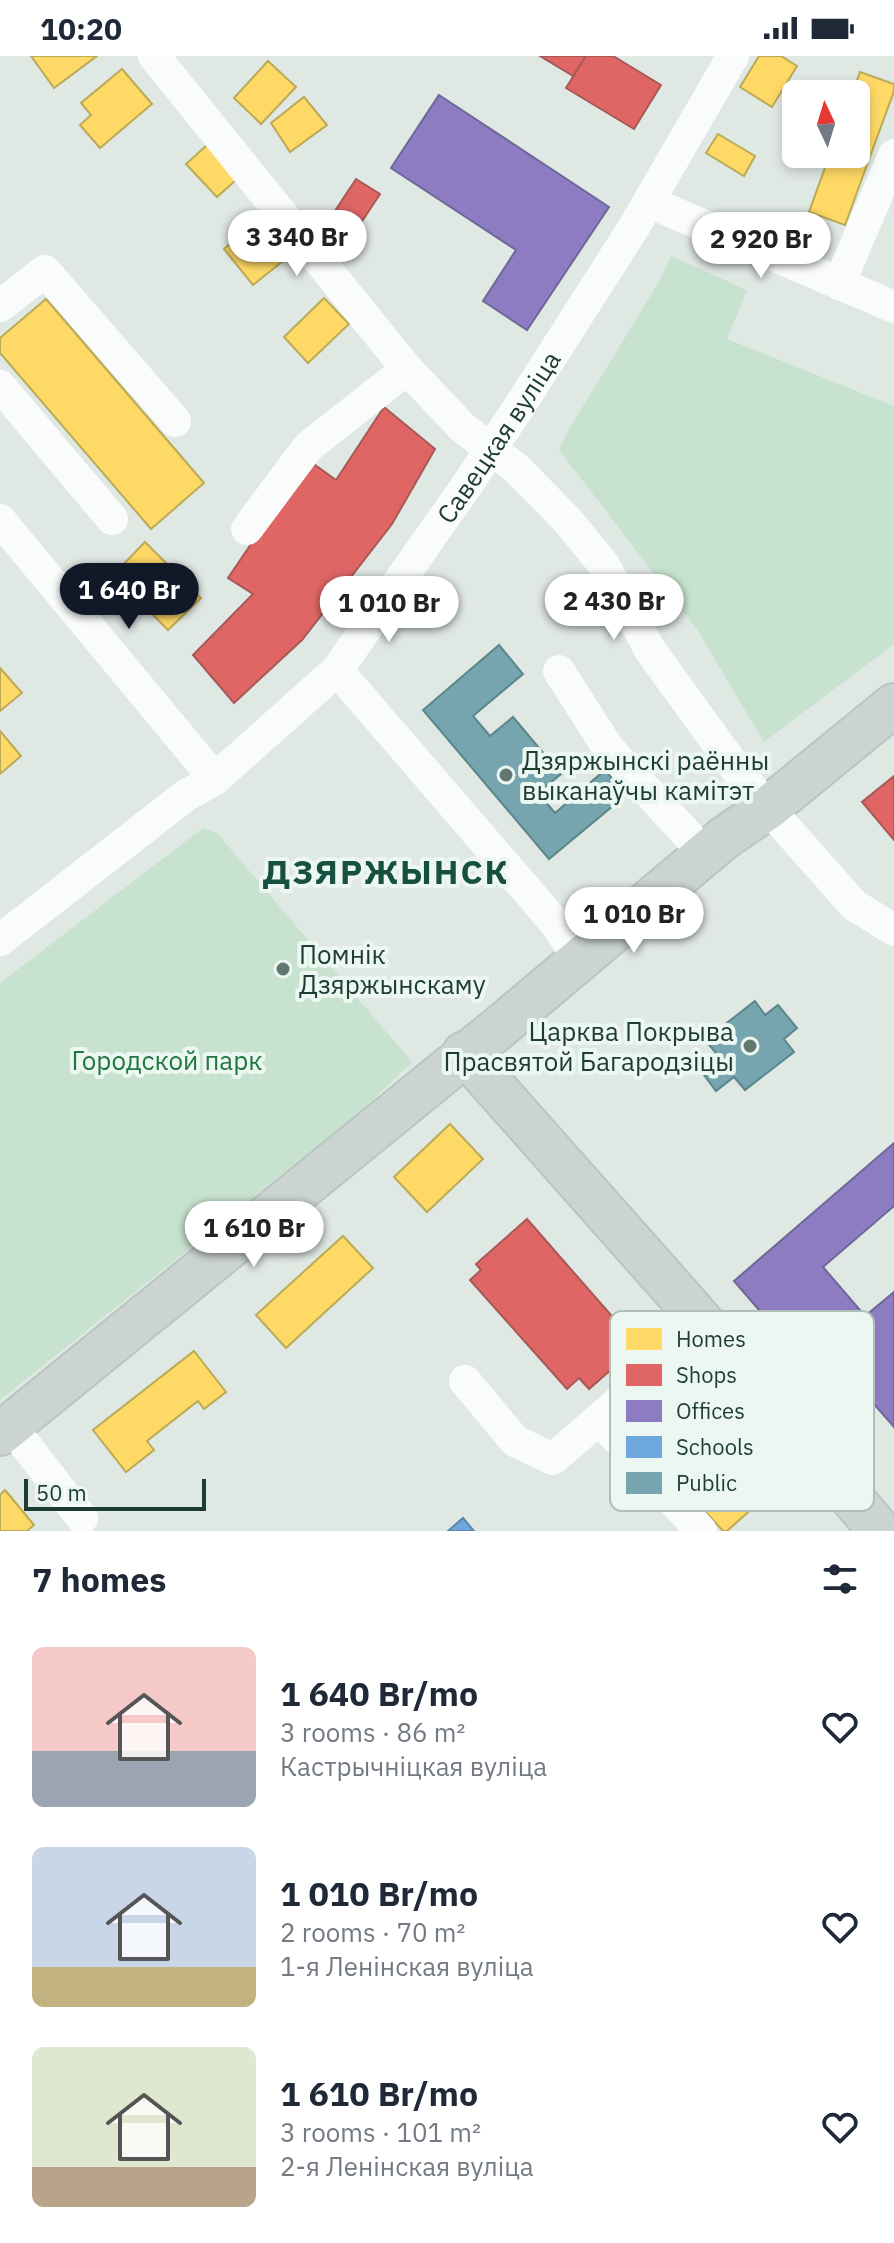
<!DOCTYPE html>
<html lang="en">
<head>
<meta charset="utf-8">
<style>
	body { margin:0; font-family:"IBM Plex Sans",sans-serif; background:#f2f2f3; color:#1f2937; height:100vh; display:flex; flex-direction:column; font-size:30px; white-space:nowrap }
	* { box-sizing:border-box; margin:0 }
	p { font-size:26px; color:#747a83 }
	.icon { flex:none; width:44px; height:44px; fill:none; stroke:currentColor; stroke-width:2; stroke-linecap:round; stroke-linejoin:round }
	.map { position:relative; height:1475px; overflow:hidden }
	.side { display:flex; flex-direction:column; background:#fff; flex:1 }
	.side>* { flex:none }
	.needle { width:52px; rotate:356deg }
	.controls { position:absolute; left:782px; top:24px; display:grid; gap:16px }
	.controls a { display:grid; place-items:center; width:88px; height:88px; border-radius:12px; background:#fff; box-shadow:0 4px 12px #0003; font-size:40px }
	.scale { position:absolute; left:24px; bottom:20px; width:182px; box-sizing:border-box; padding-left:8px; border:4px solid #1d3c32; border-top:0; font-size:22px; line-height:28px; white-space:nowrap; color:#1d3c32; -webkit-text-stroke:6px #edf7f2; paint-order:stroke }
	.price { position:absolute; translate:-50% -68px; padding:0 18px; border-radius:28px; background:#fff; color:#222; font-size:26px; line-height:52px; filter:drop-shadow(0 2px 4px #0008) }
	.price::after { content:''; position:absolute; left:50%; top:48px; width:24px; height:18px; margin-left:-12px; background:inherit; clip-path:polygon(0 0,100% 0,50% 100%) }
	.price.active { background:#111827; color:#fff }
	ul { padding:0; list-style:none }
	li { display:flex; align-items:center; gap:24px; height:200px; padding:0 32px }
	li span { display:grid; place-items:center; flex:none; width:224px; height:160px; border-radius:12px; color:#555 }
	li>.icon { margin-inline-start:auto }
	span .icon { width:96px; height:96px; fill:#fffc; stroke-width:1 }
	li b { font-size:34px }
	h2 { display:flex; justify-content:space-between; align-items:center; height:96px; padding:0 32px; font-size:34px }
	.status { display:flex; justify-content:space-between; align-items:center; height:56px; padding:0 40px; background:#fff; direction:ltr }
	.status svg { height:22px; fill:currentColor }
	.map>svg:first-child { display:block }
	.green { fill:#c7e3cf }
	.homes { fill:#ffd966; stroke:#bbaa56; stroke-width:2 }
	.shops { fill:#e06666; stroke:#a65956; stroke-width:2 }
	.offices { fill:#8e7cc3; stroke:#6c6998; stroke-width:2 }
	.schools { fill:#6fa8dc; stroke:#5688a9; stroke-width:2 }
	.public { fill:#76a5af; stroke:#5b868a; stroke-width:2 }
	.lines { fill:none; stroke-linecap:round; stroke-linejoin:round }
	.major-casing { stroke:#bac5c1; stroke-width:46 }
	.minor { stroke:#fafcfb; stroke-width:32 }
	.major { stroke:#cbd4d1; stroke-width:42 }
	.poi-dot { fill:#617870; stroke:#edf7f2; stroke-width:3 }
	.labels { text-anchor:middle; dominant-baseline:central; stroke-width:8; stroke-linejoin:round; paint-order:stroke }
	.street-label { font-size:26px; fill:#1d3c32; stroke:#edf7f2 }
	.poi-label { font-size:26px; fill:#1d3c32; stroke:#edf7f2; text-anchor:start }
	.park-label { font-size:26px; fill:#227741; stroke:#edf7f2 }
	.district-label { font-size:34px; font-weight:bold; letter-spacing:2px; fill:#174f40; stroke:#edf7f2 }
	.key { fill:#edf7f2; stroke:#afbfb8; stroke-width:2 }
	.key-label { font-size:22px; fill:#1d3c32 }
</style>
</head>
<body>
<div class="status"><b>10:20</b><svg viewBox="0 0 49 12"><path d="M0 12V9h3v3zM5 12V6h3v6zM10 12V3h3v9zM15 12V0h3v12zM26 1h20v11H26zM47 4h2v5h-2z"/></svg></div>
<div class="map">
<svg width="894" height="1475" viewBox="0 0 894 1475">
	<rect width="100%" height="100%" fill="#e0e8e4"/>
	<!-- green -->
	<g class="green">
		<path d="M671,200L747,234L727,283L894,350V588L764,686L698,575L559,394L569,373L657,229Z"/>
		<path d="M203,772L217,777L412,1006L358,1058L0,1344V927Z"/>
	</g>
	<!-- homes -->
	<g class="homes">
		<path d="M31,0H97L54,32Z"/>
		<path d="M759,0H781L797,10L772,51L740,31Z"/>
		<path d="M268,5L296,31L261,68L234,42Z"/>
		<path d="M122,13L152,48L100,92L80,69L91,59L81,47Z"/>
		<path d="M860,16L894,28V35L845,169L809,156L830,98H856V38H852Z"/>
		<path d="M304,41L327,69L290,96L271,67Z"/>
		<path d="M718,78L755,100L744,120L706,97Z"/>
		<path d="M216,81L246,115L217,141L186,108Z"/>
		<path d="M261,163L289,200L253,229L224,193Z"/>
		<path d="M324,242L349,268L308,307L284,281Z"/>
		<path d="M46,243L204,427L151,473L0,297V282Z"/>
		<path d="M145,486L201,542L168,574L113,519Z"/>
		<path d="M0,612L22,637L0,655Z"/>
		<path d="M0,675L21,700L0,718Z"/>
		<path d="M450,1068L483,1103L427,1156L394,1121Z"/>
		<path d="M343,1180L373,1212L286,1292L256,1259Z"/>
		<path d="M194,1295L226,1336L204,1353L198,1345L147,1385L154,1394L126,1416L93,1374Z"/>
		<path d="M672,1339L765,1441L727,1475H723L632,1375Z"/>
		<path d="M5,1434L34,1469L27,1475H0V1439Z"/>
	</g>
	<!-- shops -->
	<g class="shops">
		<path d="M540,0H586L573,20Z"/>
		<path d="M586,0H613L661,29L634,73L566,32Z"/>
		<path d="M356,123L380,138L357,173L333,158Z"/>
		<path d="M384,351L435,393L392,468L302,584L234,647L193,599L253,538L228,522L308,404L336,424Z"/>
		<path d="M894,720V784L862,746Z"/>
		<path d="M527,1163L638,1290L589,1333L579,1322L567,1333L470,1224L481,1214L476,1208Z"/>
	</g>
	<!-- offices -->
	<g class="offices">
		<path d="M439,39L609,151L527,274L483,245L516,194L391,112Z"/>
		<path d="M894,1087V1150L823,1211L865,1260L894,1236V1371L840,1309L821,1326L734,1225Z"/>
	</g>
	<!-- schools -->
	<path class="schools" d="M463,1462L474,1475H448Z"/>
	<!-- public -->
	<g class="public">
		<path d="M499,589L523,618L473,660L490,680L513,661L561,718L538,737L555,757L605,714L626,739L549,803L423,654Z"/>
		<path d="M755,945L765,959L778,949L797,972L784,983L794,996L745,1034L734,1021L716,1035L698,1011L716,997L705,984Z"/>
	</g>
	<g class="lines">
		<defs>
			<g id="major">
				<path d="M464,997L690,1252L880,1475"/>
				<path d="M0,1378L501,970L724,782L768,752L894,649"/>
			</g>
		</defs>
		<!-- major casing -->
		<use href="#major" class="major-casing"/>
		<!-- minor -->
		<g class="minor">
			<path d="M154,0L407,313L463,372L516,412L568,465L604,509L650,594L739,717L768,752L854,849L894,874"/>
			<path d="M649,146L894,251"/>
			<path d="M839,228L894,99"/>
			<path d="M0,250L45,215L175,365"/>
			<path d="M0,330L112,463"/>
			<path d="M0,464L215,723"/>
			<path d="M247,473L308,391L407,313"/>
			<path d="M337,614L556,868L579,903"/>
			<path d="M559,615L608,692L706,799"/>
			<path id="s1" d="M0,884L185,740L215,723L337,614L467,429L517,354L634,171L733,0"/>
			<path d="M465,1325L515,1385L553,1403L706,1270"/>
			<path d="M599,1363L701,1475"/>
			<path d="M10,1369L82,1462"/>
		</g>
		<!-- major -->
		<use href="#major" class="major"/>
	</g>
	<!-- markers -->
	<g class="poi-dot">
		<circle cx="506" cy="719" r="8"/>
		<circle cx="283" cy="913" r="8"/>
		<circle cx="750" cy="990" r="8"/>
	</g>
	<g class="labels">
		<!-- street labels -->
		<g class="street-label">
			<text stroke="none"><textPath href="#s1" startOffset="716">Савецкая вуліца</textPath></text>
		</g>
		<!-- poi labels -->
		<g class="poi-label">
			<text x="522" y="704">Дзяржынскі раённы<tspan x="522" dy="30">выканаўчы камітэт</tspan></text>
			<text x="299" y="898">Помнік<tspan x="299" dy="30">Дзяржынскаму</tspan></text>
			<text x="734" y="975" text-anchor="end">Царква Покрыва<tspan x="734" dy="30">Прасвятой Багародзіцы</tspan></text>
		</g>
		<!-- park labels -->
		<g class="park-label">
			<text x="167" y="1004">Городской парк</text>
		</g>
		<!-- district labels -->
		<g class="district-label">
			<text x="386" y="815">ДЗЯРЖЫНСК</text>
		</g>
	</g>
	<!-- legend -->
	<rect x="610" y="1255" width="264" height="200" rx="12" class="key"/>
	<rect x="626" y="1272" width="36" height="22" fill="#ffd966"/>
	<rect x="626" y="1308" width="36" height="22" fill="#e06666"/>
	<rect x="626" y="1344" width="36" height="22" fill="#8e7cc3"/>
	<rect x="626" y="1380" width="36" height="22" fill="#6fa8dc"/>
	<rect x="626" y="1416" width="36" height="22" fill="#76a5af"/>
	<g class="key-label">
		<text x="676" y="1291">Homes</text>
		<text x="676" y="1327">Shops</text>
		<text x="676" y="1363">Offices</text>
		<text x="676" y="1399">Schools</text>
		<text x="676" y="1435">Public</text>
	</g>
</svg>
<div class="controls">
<a><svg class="needle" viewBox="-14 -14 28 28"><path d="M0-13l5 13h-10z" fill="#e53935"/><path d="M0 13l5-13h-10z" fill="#747a83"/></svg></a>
</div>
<div class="scale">50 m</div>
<b class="price" style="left:297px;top:222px">3 340 Br</b>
<b class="price" style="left:761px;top:224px">2 920 Br</b>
<b class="price active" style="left:129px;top:575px">1 640 Br</b>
<b class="price" style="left:614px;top:586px">2 430 Br</b>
<b class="price" style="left:389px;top:588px">1 010 Br</b>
<b class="price" style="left:634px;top:899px">1 010 Br</b>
<b class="price" style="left:254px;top:1213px">1 610 Br</b>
</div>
<section class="side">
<h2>7 homes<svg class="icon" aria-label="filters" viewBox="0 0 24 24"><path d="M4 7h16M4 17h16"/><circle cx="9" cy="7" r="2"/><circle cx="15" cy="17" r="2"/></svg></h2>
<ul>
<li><span style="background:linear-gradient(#f6c9c9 65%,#9aa5b1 0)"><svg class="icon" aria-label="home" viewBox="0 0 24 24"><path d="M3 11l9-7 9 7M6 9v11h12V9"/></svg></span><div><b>1 640 Br/mo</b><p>3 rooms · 86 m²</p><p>Кастрычніцкая вуліца</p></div><svg class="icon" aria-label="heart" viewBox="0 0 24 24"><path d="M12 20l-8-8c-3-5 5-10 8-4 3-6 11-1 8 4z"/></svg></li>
<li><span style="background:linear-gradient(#c9d6e8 75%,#c2b280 0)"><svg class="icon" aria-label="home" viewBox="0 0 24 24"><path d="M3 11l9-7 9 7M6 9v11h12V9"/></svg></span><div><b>1 010 Br/mo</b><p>2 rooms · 70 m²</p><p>1-я Ленінская вуліца</p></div><svg class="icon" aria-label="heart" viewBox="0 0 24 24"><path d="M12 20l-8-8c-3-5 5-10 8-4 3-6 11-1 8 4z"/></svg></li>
<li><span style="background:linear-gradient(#dfe7d0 75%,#b9a48a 0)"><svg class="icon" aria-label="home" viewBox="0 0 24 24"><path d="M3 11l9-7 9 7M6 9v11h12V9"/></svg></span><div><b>1 610 Br/mo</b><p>3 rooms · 101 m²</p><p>2-я Ленінская вуліца</p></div><svg class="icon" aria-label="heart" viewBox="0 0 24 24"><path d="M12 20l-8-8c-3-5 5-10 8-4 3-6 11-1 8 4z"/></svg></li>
</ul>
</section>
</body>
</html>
